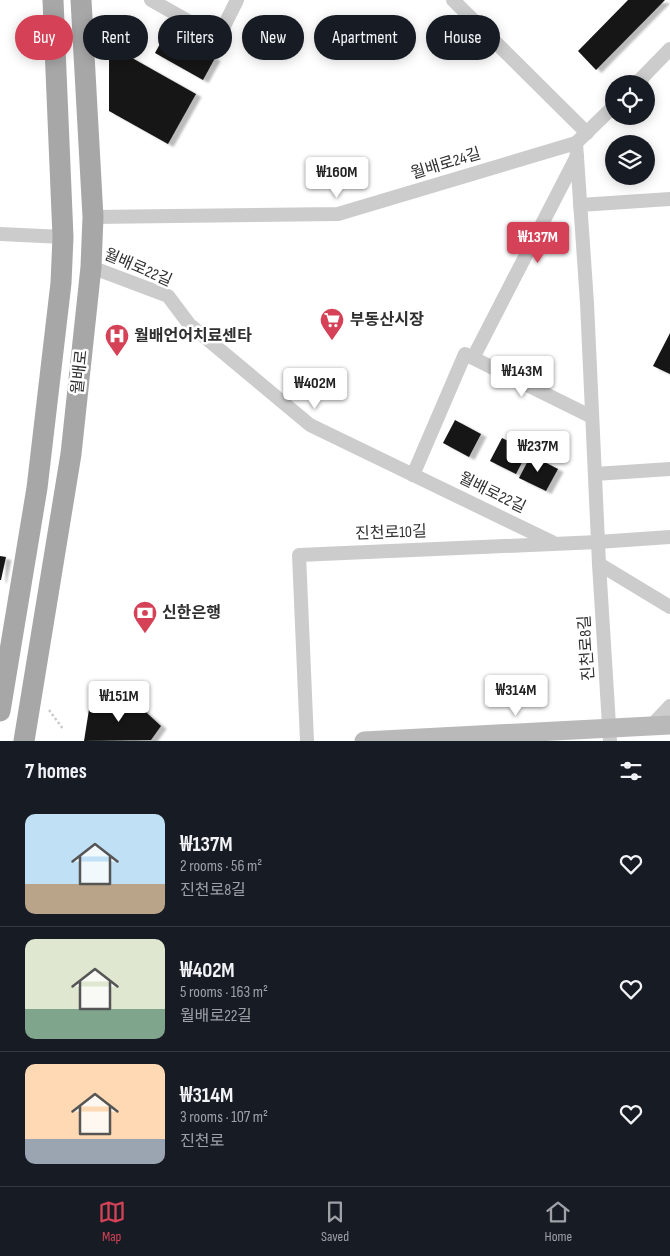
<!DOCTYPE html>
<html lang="en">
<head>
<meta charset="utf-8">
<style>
	body { margin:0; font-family:"Sofia Sans Condensed","Noto Sans KR",sans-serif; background:#20242c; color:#f1f3f6; height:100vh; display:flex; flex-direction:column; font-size:19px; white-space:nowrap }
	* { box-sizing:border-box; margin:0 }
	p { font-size:16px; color:#9ea1a6 }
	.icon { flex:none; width:28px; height:28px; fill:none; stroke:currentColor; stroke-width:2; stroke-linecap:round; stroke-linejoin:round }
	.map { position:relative; height:741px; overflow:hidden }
	.details { display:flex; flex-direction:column; background:#171b24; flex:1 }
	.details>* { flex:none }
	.banner { position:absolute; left:15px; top:15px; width:640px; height:45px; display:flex; gap:10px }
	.buttons { position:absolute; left:605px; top:75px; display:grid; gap:10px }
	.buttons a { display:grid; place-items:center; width:50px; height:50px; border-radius:50%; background:#171b24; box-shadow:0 2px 12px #0003; font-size:25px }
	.price { position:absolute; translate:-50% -42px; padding:0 11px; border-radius:5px; background:#fff; color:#222; font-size:16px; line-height:32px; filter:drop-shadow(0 1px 2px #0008) }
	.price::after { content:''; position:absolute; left:50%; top:30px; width:15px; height:11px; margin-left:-8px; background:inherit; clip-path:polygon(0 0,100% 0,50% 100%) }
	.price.active { background:#d54257; color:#fff }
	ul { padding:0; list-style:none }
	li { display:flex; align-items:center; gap:15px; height:125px; padding:0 25px }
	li+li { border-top:1px solid #363941 }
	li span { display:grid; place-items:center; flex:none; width:140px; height:100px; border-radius:10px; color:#555 }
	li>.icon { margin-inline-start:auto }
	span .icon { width:60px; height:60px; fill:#fffc; stroke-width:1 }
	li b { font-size:21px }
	h2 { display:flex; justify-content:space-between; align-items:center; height:60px; padding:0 25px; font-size:21px }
	.tag { padding:0 18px; border-radius:22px; background:#171b24; box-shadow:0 2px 12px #0003; font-size:18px; line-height:45px }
	.tag.active { background:#d54257; color:#fff }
	.dock { display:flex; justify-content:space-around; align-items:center; height:70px; border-top:1px solid #363941; background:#171b24; font-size:14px; color:#9ea1a6 }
	.dock a { display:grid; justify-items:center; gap:2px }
	.dock .active { color:#d54257 }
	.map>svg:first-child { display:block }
	.building { fill:#161616; filter:url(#shadow) }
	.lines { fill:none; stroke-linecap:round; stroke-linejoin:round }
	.path { stroke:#ccc; stroke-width:2.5; stroke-dasharray:2.5 2.5; stroke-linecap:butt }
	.street { stroke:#ccc; stroke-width:14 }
	.secondary { stroke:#b9b9b9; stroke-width:19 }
	.primary { stroke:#a7a7a7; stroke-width:21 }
	.labels { text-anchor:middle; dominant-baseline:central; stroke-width:5; stroke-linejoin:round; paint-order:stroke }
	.street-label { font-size:16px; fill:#2f2f2f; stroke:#fff }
	.poi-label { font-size:16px; font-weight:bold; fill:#2f2f2f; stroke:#fff; text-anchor:start }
</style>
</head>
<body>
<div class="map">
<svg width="670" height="741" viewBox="0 0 670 741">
	<defs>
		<filter id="shadow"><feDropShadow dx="5.5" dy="3" stdDeviation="1" flood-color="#0004"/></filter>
	</defs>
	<rect width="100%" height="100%" fill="#fff"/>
	<!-- building -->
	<g class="building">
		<path d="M628,0H665L596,70L578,51Z"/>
		<path d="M167,31L215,58L203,80L155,53Z"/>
		<path d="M109,45L196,94L168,144L109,111Z"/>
		<path d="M670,333V374L653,366Z"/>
		<path d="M455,420L481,434L469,457L443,443Z"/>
		<path d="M502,438L528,451L516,474L490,461Z"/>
		<path d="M531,455L558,469L546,491L519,478Z"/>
		<path d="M0,556L6,557L1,580H0Z"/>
		<path d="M90,703H136L161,726L151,740L84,741Z"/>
	</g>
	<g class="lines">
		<!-- path -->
		<path class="path" d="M49,710L63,729"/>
		<!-- street -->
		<g class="street">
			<path d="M151,0L218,38L237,0"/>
			<path d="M453,0L587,133"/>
			<path d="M636,84L670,49"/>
			<path d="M576,143L587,303L599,564L610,741"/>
			<path d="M580,205L670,199"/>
			<path d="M93,217L338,214L576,143L614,106"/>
			<path d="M0,234L63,237"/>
			<path d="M91,267L168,296L189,324L310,425L552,542"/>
			<path d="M473,358L577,156"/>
			<path d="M595,474L670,469"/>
			<path d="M413,475L465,354L592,417"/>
			<path d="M599,564L670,607"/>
			<path d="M652,725L670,706"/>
			<path d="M307,741L299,555L598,542L670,537"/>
		</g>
		<!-- secondary -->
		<path class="secondary" d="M364,741L670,725"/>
		<!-- primary -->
		<g class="primary">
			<path d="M0,711L37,488L61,283L63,237L53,0"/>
			<path d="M24,741L71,454L91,267L93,217L81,0"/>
		</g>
	</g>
	<!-- icons -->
	<defs>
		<symbol id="supermarket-pin" viewBox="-11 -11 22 30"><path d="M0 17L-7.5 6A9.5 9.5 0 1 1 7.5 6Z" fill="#d54257" stroke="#fff"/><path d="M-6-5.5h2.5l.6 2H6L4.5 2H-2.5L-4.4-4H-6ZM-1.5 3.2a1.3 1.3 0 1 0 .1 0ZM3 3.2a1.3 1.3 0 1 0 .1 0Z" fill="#fff"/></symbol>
		<symbol id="hospital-pin" viewBox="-11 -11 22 30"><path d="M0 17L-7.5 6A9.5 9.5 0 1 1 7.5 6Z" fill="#d54257" stroke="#fff"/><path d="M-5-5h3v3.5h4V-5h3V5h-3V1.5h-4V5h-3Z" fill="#fff"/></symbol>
		<symbol id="bank-pin" viewBox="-11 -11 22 30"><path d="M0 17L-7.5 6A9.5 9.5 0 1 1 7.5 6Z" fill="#d54257" stroke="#fff"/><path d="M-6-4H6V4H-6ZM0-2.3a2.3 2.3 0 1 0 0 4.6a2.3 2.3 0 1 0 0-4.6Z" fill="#fff"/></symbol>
	</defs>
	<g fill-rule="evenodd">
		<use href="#supermarket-pin" x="318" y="306" width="28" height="38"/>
		<use href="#hospital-pin" x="103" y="322" width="28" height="38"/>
		<use href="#bank-pin" x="131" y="599" width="28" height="38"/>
	</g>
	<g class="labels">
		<!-- street labels -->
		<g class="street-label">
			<text transform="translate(446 164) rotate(-17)">월배로24길</text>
			<text transform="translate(138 268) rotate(23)">월배로22길</text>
			<text transform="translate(80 372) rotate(-84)">월배로</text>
			<text transform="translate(492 493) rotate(26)">월배로22길</text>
			<text transform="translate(391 533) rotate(-2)">진천로10길</text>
			<text transform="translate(587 648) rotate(-94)">진천로8길</text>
		</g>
		<!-- poi labels -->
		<g class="poi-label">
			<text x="350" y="320">부동산시장</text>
			<text x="134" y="336">월배언어치료센타</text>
			<text x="162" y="613">신한은행</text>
		</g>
	</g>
</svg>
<div class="buttons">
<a><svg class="icon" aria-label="locate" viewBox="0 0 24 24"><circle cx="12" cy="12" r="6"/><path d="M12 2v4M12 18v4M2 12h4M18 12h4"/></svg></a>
<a><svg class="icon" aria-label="layers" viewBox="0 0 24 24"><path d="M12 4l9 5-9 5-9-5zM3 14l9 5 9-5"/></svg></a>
</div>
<b class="price" style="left:337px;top:199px">₩160M</b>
<b class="price active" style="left:538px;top:264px">₩137M</b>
<b class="price" style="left:522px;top:398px">₩143M</b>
<b class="price" style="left:315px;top:410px">₩402M</b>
<b class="price" style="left:538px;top:473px">₩237M</b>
<b class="price" style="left:516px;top:717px">₩314M</b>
<b class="price" style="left:119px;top:723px">₩151M</b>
<div class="banner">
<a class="tag active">Buy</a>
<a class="tag">Rent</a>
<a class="tag">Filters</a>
<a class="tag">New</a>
<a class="tag">Apartment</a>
<a class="tag">House</a>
</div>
</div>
<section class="details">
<h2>7 homes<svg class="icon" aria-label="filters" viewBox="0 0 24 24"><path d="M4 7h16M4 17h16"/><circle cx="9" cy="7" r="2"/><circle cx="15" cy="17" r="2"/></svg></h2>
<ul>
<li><span style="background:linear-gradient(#bfe0f5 70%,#b9a48a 0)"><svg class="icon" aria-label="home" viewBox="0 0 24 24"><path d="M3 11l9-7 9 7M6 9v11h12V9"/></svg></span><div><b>₩137M</b><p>2 rooms · 56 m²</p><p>진천로8길</p></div><svg class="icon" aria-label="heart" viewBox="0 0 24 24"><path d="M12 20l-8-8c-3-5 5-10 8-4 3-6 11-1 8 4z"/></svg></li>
<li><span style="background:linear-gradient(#dfe7d0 70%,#7fa58c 0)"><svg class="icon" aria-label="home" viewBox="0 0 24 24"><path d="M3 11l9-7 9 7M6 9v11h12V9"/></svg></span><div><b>₩402M</b><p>5 rooms · 163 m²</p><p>월배로22길</p></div><svg class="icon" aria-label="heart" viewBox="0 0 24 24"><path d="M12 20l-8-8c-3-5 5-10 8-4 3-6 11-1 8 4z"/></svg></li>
<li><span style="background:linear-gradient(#ffd9b3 75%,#9aa5b1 0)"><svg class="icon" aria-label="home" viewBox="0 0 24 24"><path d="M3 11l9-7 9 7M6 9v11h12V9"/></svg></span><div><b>₩314M</b><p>3 rooms · 107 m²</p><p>진천로</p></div><svg class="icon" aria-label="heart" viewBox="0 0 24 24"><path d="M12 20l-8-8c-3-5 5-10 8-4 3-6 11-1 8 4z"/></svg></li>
</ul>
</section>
<nav class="dock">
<a class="active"><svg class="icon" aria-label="map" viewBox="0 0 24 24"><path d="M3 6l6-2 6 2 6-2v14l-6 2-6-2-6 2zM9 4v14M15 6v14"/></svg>Map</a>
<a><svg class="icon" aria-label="saved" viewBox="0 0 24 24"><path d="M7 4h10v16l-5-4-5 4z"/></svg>Saved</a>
<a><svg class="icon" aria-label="home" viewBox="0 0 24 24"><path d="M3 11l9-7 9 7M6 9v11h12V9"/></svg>Home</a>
</nav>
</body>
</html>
